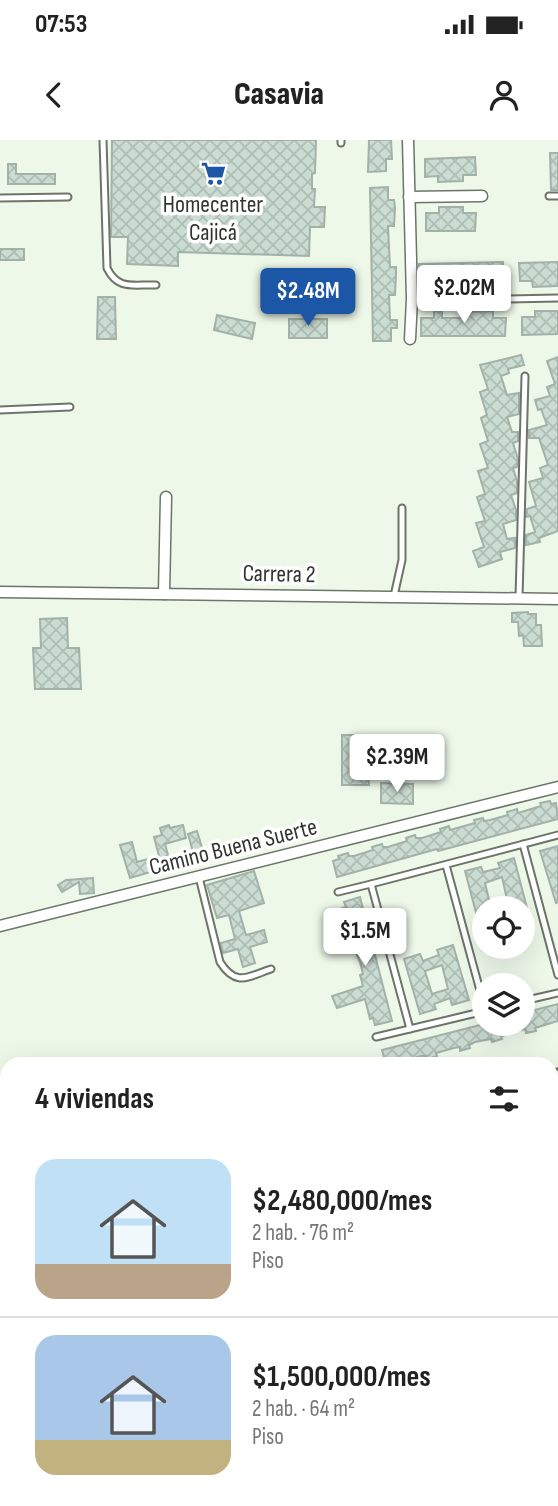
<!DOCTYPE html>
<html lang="es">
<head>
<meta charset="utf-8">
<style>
	body { margin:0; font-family:"Sofia Sans Condensed",sans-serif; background:#f6f6f6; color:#222; height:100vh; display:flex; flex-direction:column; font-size:26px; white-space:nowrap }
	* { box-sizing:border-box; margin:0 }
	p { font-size:23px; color:#767676 }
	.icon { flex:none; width:38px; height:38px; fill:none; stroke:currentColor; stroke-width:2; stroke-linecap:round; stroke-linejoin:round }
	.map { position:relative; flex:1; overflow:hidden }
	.side { position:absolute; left:0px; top:917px; width:558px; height:450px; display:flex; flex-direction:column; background:#fff; border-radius:21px 21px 0 0; box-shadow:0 7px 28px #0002 }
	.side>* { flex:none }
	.controls { position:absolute; left:472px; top:756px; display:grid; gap:14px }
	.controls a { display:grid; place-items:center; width:63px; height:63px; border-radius:50%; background:#fff; box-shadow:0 7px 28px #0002; font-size:35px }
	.price { position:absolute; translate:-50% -60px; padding:0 16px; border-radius:7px; background:#fff; color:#222; font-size:23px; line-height:46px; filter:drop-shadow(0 2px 4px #0008) }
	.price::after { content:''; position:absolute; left:50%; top:42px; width:21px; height:16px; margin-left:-10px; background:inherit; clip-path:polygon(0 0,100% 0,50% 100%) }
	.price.on { background:#1c56a7; color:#fff }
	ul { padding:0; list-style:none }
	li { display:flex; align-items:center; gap:21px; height:175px; padding:0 35px }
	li+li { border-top:2px solid #e0e0e0 }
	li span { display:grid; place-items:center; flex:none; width:196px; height:140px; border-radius:21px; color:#555 }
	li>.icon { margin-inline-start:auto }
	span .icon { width:84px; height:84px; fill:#fffc; stroke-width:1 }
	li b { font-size:30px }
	h2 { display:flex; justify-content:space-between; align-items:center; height:84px; padding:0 35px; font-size:30px }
	.status { display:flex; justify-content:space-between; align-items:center; height:49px; padding:0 35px; background:#fff; direction:ltr }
	.status svg { height:19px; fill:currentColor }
	header { display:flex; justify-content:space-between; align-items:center; height:91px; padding:0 35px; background:#fff; font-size:32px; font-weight:800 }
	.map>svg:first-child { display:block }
	.building { fill:url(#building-cross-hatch); stroke:#a2b2a9; stroke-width:2; fill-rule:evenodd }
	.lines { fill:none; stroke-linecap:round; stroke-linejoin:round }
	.lane-casing { stroke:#6c7568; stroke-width:9 }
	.street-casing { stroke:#6c7568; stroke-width:13 }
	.lane { stroke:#fff; stroke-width:5 }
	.street { stroke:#fff; stroke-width:10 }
	.rail { stroke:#72796f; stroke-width:3.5 }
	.labels { text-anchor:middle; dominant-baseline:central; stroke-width:7; stroke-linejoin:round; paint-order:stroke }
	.poi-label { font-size:24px; fill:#31352f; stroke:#fff }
	.street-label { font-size:24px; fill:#31352f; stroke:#fff }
</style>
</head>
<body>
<div class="status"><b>07:53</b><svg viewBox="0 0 49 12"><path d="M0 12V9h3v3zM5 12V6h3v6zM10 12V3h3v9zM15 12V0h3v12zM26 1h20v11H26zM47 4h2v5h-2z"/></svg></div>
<header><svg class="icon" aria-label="back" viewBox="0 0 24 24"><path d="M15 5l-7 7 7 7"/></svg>Casavia<svg class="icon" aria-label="person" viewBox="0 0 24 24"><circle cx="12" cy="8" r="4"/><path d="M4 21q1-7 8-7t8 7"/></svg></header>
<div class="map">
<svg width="558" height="1366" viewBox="0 0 558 1366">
	<defs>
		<pattern id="building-cross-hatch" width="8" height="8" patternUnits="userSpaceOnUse" patternTransform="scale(1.75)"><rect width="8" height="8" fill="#cbdcd2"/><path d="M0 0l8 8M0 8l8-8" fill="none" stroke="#afbdb5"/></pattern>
	</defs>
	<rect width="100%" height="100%" fill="#edf8e9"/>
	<!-- building -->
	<g class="building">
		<path d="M112,0H316L315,33L312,34V49H315L314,67H325L324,87H310L309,116L178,112V126L127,124L128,97H111Z"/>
		<path d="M369,0H391L392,19H386V31L368,32Z"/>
		<path d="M550,13H558V50H551Z"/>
		<path d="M475,17L476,35H463V41L438,42V36L425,37V19Z"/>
		<path d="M8,24H16V34H55V44H8Z"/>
		<path d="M388,47V60H394L395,68L394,86H388L390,127H396V135L395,155H389L390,180H397V188H391V201H373L370,48Z"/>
		<path d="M439,67H463V73H476L475,91H426V73H439Z"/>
		<rect x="0" y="109" width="24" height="11"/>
		<path d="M503,122V141H491V147L464,148V142L440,143L441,148H432V142H419V124Z"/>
		<path d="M558,122V146L533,147L532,141H520L519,123Z"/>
		<path d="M98,157H115L116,199H97Z"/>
		<path d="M434,171L442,172V178H467V172L493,171V178H506L505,196H421V178H434Z"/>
		<path d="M535,171H558V194L522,195V177H535Z"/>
		<path d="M217,175L255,183L252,199L214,190Z"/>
		<rect x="289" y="179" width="38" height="19"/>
		<path d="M521,215L524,225L508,229L509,233L501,236L507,255L519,253V274L507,277L512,292H518V301L513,303L518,319L517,327L513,328L517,341V353L511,355L516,370V380L503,384L507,399L515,398V408L500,412L502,419L479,427L473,411L484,407L476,383L485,381L477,357L485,354L478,331L488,328L480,304L488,301L481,278L487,275L480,252L488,249L480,225Z"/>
		<path d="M558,217V391L539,398L540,402L526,405V395L535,392L530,376L526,377L527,369L536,366L529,342L543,338L540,328L548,325L539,298H529V290L547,285L541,269L538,270L535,260L550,256L547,247L555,244L547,221Z"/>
		<path d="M528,472V474H536V485H541L542,506H524L523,495L519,496L518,482H512V473Z"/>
		<path d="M67,478L68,508H79L81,549H35L33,508H41L40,479Z"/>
		<path d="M342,595H356V627H363V633H368L369,645H342Z"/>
		<path d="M381,643L413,644V664L381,663Z"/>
		<path d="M550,661L551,664L556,663L558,679L438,711L437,709L337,737L333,721L339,719L338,716L348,713L349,716H354L373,710L372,707L382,704L383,707H388L407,701L406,698L415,695L416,698H422L441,692L440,689L449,686L450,690L475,683L474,680L483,678L484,681L490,680L508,675L507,672L517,669L518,673L541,666L540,663Z"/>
		<path d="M169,685L170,688L183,685L186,698L165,704L171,726L130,738L120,705L132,702L137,722L159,716L154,697L162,695L160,688Z"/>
		<path d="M197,691L205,717L189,722L187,714L193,712L188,694Z"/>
		<path d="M558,706V762L556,763L540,711Z"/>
		<path d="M514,718L527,768H509L502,737L485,743L491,768H485V799H483L465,731L481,727L483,732L500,728L498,723Z"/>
		<path d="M254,731L264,763L239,771L246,795L264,790L267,802L250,807L255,823L243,827L238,809L223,813L221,803L235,799L229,775L217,778L207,745Z"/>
		<path d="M93,738L94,753L80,754L79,742L62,752L58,745L66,740Z"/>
		<path d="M360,757L392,881L375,885L373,878L370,879L365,859L337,868L332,856L363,846L360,835L363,834L360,822L351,801L354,800L348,777L345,778L342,768L346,767L344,762Z"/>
		<path d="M453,805L469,860L452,865L450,858L434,864L436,869L420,874L404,819L420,814L423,821L439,815L437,810ZM442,825L448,849L432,854L425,831Z"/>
		<path d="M558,864V881L535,888L536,891L526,893L525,889L507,894L501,897L502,899L492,902L491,899L475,902L469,905L470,908L460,911V907L454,908L436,913L437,916L428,919L427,916H421L402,922V924H386L382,910L484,884H523V873Z"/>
	</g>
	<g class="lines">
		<defs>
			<g id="lane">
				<path d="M103,0L107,128C118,151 134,144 156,145"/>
				<path d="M341,0V3"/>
				<path d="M549,56H558"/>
				<path d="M0,58L68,57"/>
				<path d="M412,159L420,161L558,158"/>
				<path d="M0,270L70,267"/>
				<path d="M394,456L402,420V368"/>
				<path d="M519,458L525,236"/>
				<path d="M523,704L558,835"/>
				<path d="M446,725L485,869"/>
				<path d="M199,737L220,822C236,847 247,837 271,829"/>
				<path d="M371,744L558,695"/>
				<path d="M338,752L371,744L410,889"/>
				<path d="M523,861L558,853"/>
				<path d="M376,897L485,871"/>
				<path d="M0,976L7,999"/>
				<path d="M0,1149L7,1134"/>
				<path d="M0,1306L7,1288"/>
				<path d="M268,1366L277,1360"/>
				<path d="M302,1366L304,1360"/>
			</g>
			<g id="street">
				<path d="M408,0L412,159L410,199"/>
				<path d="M409,57L482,56"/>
				<path d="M0,452L558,459"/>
				<path d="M164,454L166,357"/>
				<path d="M0,786L558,647"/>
			</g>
		</defs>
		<!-- lane casing -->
		<use href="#lane" class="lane-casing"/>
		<!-- street casing -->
		<use href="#street" class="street-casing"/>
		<!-- lane -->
		<use href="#lane" class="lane"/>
		<!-- street -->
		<use href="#street" class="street"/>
		<!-- rail -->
		<g class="rail">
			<path d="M551,931L558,929"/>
			<path d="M0,1070L7,1068"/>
		</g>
	</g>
	<!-- icons -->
	<defs>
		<symbol id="supermarket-bare" viewBox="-9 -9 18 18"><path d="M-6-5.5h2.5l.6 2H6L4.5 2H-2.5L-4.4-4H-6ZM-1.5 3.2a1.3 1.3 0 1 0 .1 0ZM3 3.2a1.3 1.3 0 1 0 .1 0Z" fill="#1c56a7" stroke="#fff" stroke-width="2.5" paint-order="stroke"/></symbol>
	</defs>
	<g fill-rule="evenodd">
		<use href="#supermarket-bare" x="196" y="16" width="35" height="35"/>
	</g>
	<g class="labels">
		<!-- poi labels -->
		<g class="poi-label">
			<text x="213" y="64">Homecenter<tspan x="213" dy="28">Cajicá</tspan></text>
		</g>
		<!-- street labels -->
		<g class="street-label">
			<text transform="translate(279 434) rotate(1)">Carrera 2</text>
			<text transform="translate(233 707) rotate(-14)">Camino Buena Suerte</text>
		</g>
	</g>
</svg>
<div class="controls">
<a><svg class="icon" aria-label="locate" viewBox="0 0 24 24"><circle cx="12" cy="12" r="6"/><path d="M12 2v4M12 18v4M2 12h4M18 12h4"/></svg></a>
<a><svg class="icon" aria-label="layers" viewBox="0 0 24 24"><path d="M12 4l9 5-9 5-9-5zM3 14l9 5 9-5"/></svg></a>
</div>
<b class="price" style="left:464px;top:185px">$2.02M</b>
<b class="price on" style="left:308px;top:188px">$2.48M</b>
<b class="price" style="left:397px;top:654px">$2.39M</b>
<b class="price" style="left:365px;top:828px">$1.5M</b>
<section class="side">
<h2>4 viviendas<svg class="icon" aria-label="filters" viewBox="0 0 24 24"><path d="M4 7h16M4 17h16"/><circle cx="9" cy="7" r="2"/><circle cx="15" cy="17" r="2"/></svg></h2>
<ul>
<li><span style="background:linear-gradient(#bfe0f5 75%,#b9a48a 0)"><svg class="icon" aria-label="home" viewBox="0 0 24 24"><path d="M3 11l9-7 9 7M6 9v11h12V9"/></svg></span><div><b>$2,480,000/mes</b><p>2 hab. · 76 m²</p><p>Piso</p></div></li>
<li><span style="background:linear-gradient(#a9c7e8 75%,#c2b280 0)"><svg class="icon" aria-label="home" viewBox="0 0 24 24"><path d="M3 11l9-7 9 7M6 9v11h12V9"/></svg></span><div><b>$1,500,000/mes</b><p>2 hab. · 64 m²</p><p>Piso</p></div></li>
</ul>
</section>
</div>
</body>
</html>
